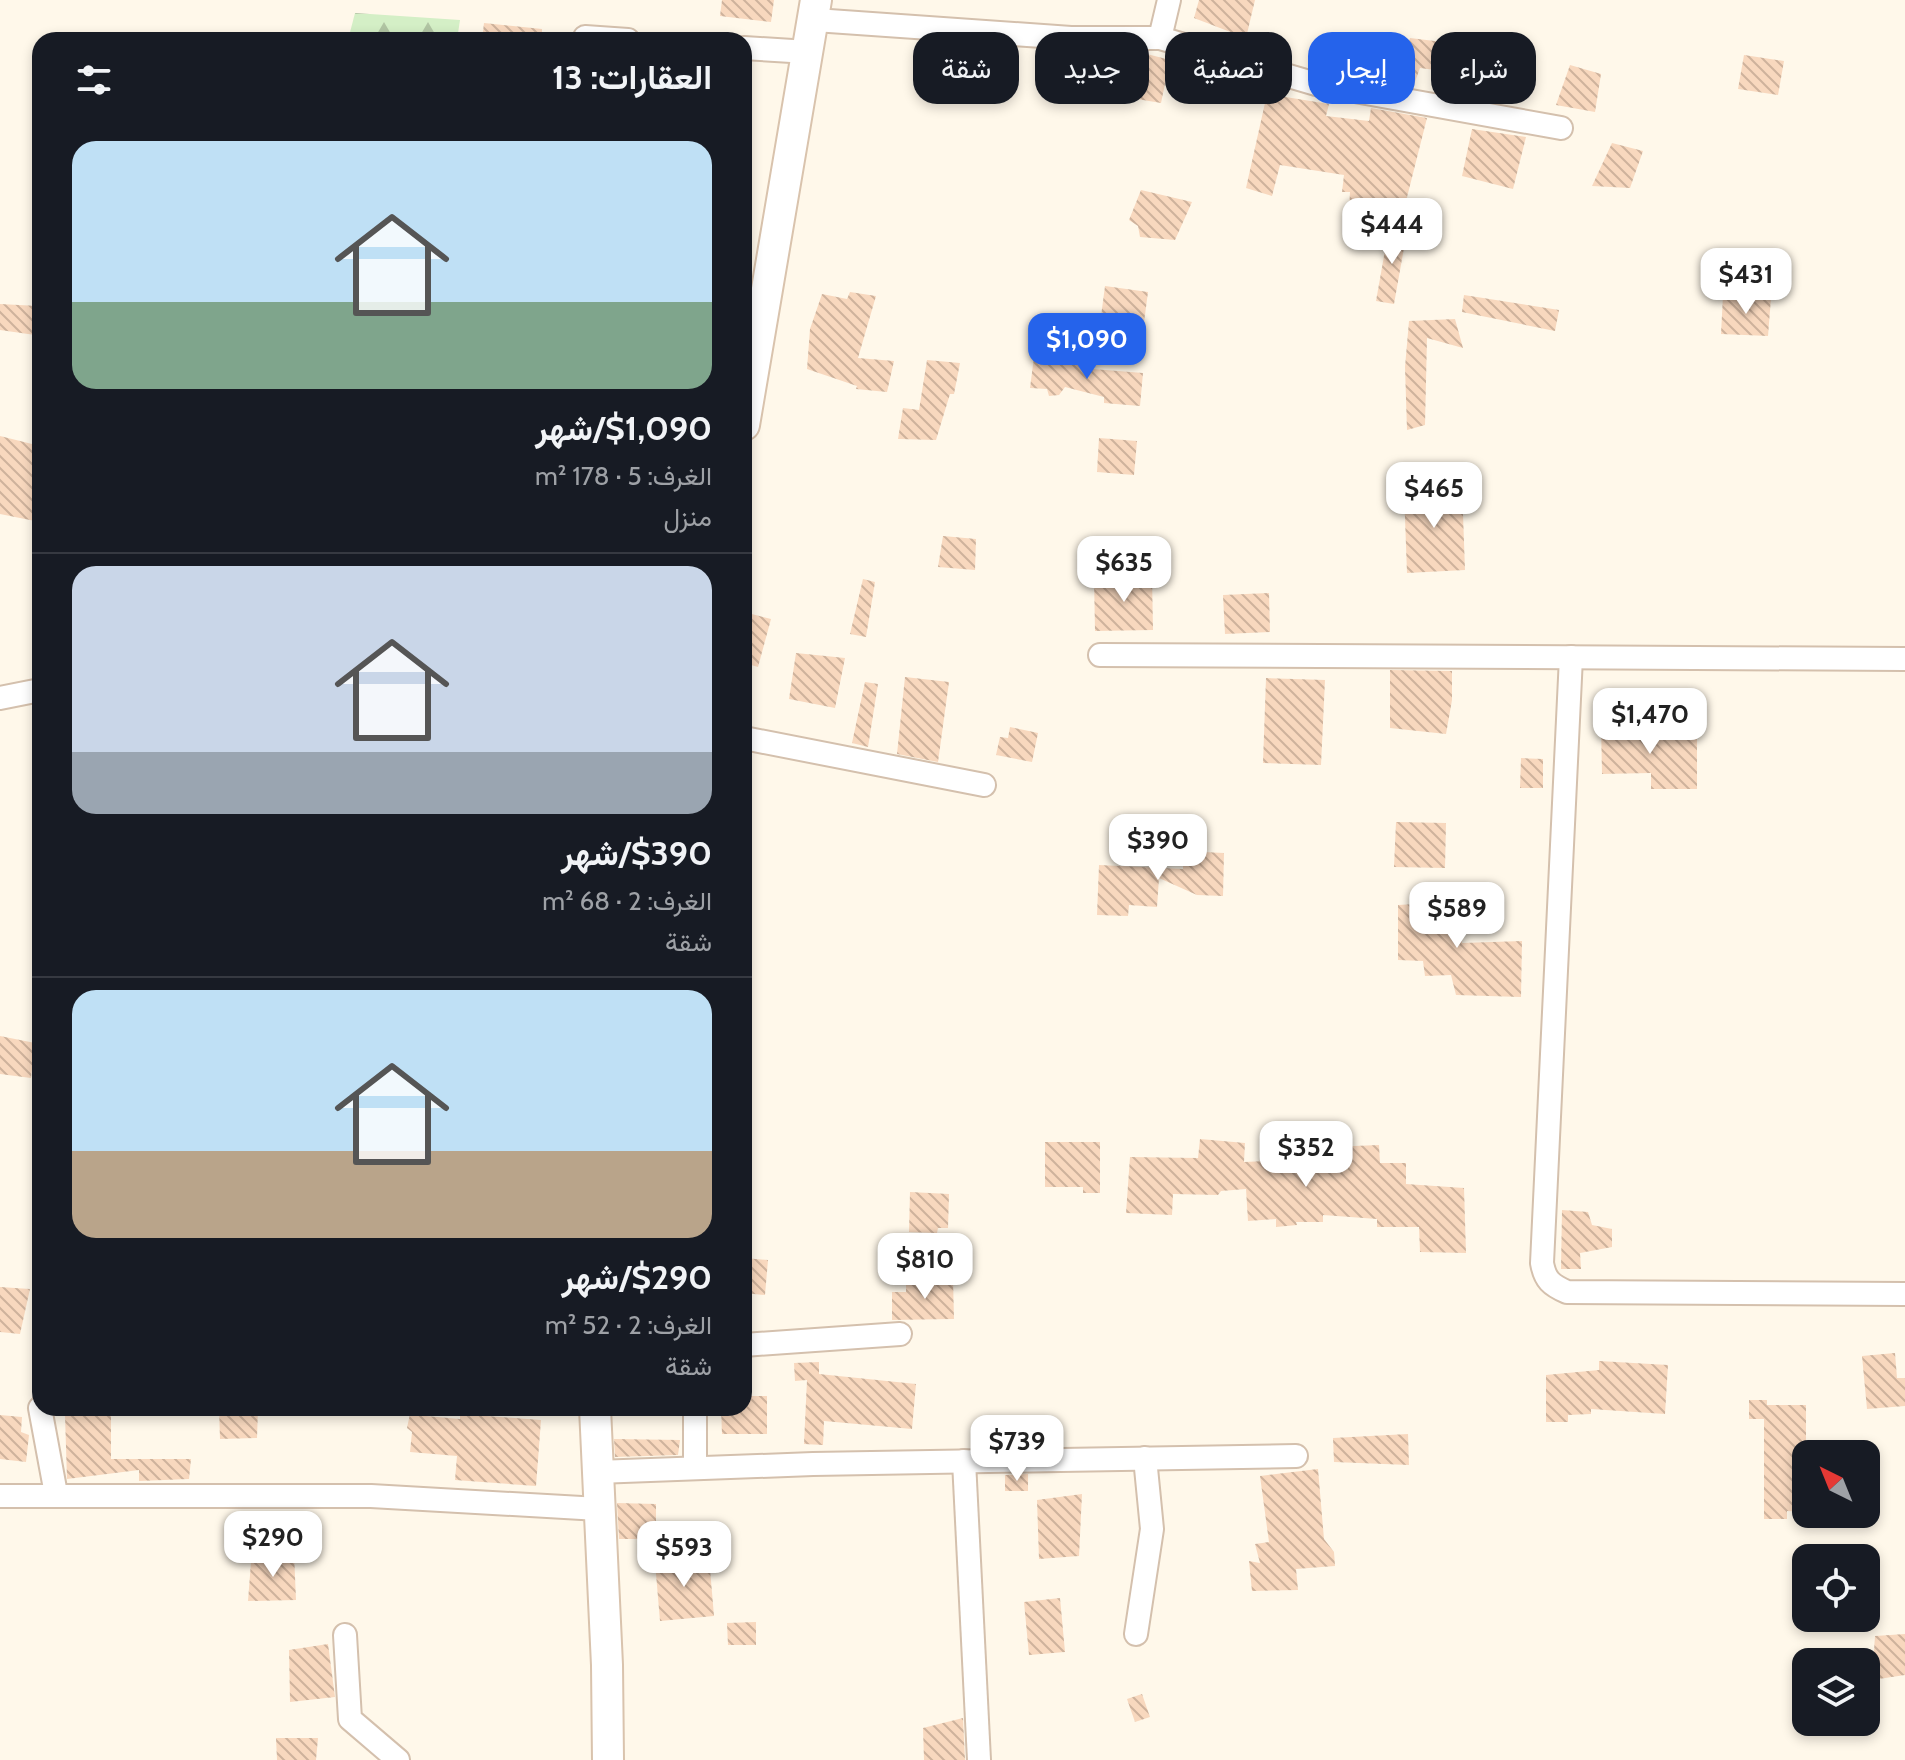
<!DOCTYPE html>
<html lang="ar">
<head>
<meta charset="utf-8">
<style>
	body { margin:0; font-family:Cabin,Vazirmatn,sans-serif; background:#242831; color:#f1f3f6; direction:rtl; height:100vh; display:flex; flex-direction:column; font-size:30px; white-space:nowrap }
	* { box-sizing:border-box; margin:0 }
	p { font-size:26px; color:#9ea1a6 }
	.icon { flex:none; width:44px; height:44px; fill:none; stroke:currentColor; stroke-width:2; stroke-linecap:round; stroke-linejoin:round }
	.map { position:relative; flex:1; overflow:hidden; direction:ltr }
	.sheet { position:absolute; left:32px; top:32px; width:720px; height:1384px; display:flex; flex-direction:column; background:#171b24; border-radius:24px; box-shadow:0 4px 12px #0003; direction:rtl }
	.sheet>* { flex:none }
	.banner { position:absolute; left:776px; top:32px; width:760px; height:72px; direction:rtl; display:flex; gap:16px }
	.needle { width:52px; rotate:317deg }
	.tools { position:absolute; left:1792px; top:1440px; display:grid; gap:16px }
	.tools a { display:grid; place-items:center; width:88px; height:88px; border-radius:16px; background:#171b24; box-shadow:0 4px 12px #0003; font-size:40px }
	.price { position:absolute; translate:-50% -68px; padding:0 18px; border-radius:16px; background:#fff; color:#222; font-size:26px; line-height:52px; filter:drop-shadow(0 2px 4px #0008) }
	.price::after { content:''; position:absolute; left:50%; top:48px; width:24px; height:18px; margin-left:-12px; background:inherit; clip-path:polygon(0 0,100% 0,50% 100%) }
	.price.selected { background:#2563eb; color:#fff }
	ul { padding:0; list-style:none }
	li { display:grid; align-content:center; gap:16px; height:424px; padding:0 40px }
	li+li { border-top:2px solid #363941 }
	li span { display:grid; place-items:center; height:248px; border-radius:24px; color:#555 }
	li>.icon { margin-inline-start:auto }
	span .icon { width:144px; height:144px; fill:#fffc; stroke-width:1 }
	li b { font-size:34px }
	h2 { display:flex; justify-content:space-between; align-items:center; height:96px; padding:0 40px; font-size:34px }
	.pill { padding:0 28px; border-radius:24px; background:#171b24; box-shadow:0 4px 12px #0003; font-size:28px; line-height:72px }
	.pill.selected { background:#2563eb; color:#fff }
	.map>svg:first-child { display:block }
	.forest { fill:url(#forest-firs) }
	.building { fill:url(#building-back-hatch) }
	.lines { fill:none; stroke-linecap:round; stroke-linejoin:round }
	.street-casing { stroke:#d4c0ad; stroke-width:26 }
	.secondary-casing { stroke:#d9c3ad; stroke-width:34 }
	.street { stroke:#fff; stroke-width:22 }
	.secondary { stroke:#fff; stroke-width:30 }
</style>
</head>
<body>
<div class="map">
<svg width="1905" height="1760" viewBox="0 0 1905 1760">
	<defs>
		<pattern id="forest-firs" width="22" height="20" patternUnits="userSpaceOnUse" patternTransform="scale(2)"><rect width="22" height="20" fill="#d4efc6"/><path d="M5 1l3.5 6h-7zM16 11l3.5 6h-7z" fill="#b1c5a3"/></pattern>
		<pattern id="building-back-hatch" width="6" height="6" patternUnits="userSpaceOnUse" patternTransform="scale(2)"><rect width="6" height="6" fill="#f8d8be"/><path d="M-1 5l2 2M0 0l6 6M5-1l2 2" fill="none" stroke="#ceb29c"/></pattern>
	</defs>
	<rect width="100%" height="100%" fill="#fff8ea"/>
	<!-- forest -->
	<path class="forest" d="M355,13L460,20L457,40H348Z"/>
	<!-- building -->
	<g class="building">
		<path d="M722,0H774L771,22L720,16Z"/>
		<path d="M1199,0H1255L1246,38L1194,18Z"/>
		<path d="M484,23L542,29V40H482Z"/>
		<path d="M1410,38L1451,43L1443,71L1420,68L1413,87L1384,82L1392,56L1404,58Z"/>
		<path d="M1147,54L1170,60L1161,103L1137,99Z"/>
		<path d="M1744,55L1784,61L1778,95L1738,89Z"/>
		<path d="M1570,65L1601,74L1595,112L1556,105Z"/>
		<path d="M1267,94L1329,104L1326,116L1369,121L1371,108L1427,118L1401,221L1349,210L1350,192H1342L1344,175L1280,165L1272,196L1246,188Z"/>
		<path d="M1472,129L1526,137L1513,189L1462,176Z"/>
		<path d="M1612,143L1643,151L1630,188L1592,186Z"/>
		<path d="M1141,190L1192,202L1175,240L1140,237L1138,226L1129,220Z"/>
		<path d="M1389,228L1407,231L1394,304L1376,301Z"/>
		<path d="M1105,286L1148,292L1143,330L1100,324Z"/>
		<path d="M850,292L876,296L858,358L894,361L887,392L856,389L857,386L807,369L810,329L822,294L847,299Z"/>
		<path d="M1464,295L1559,310L1555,331L1462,312Z"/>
		<path d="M1723,295L1771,298L1768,336L1721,334Z"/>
		<path d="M0,304L38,306L35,335L0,330Z"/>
		<path d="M1455,319L1463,348L1427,338L1425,425L1407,430L1405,367L1409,321Z"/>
		<path d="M1034,357L1081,363L1080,368L1143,373L1140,406L1104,403V397L1065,387L1059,395L1049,396L1047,389L1030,388Z"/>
		<path d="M927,360L960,363L954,394H950L936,440L898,439L903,408L919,410Z"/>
		<path d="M0,436L40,446V522L0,514Z"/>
		<path d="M1099,438L1137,441L1134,475L1097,472Z"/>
		<path d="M1462,487L1465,570L1407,573L1404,490Z"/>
		<path d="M943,536L976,539L975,570L938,567Z"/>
		<path d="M1152,576L1153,630L1095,631L1094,577Z"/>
		<path d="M863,579L875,582L866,637L850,634Z"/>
		<path d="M1269,593L1270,632L1225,634L1223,595Z"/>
		<path d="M744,612L771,619L758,667L744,663Z"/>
		<path d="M796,653L845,658L835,708L789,699Z"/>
		<path d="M1390,670L1452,671V700L1446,734L1390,728Z"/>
		<path d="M905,677L949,682L938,762L897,754Z"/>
		<path d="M1266,678L1325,680L1321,765L1263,763Z"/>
		<path d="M865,682L878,684L868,747L852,743Z"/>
		<path d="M1639,722L1640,737H1697V789H1651V773L1602,774L1601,723Z"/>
		<path d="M1010,727L1038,733L1032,762L996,755L1000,737L1008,738Z"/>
		<path d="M1521,758L1543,759V788H1520Z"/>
		<path d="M1396,822L1446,823L1445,868L1394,867Z"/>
		<path d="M1183,851L1224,853L1223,896L1197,895L1159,878L1157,907L1129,905L1128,916L1097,915L1099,865L1183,869Z"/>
		<path d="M1460,894L1462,943L1522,941L1521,997L1456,995L1451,975L1425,976L1423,961L1398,960V905L1416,904V898Z"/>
		<path d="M0,1036L35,1043L31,1078L0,1074Z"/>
		<path d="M1311,1138H1328V1147L1379,1145L1380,1163H1406V1184L1464,1188L1466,1253L1420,1252L1419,1227H1377V1219L1323,1215V1222H1296L1297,1225L1276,1227V1219L1248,1221L1246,1189L1221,1191L1218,1195L1173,1194L1172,1215L1126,1213L1130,1157L1198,1158L1200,1139L1245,1143L1244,1162L1291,1160L1292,1155L1310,1157Z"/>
		<path d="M1045,1142H1100V1193H1083V1187H1045Z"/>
		<path d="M910,1192L949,1194L948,1228H938L937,1233L909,1232Z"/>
		<path d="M1562,1210L1588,1212L1592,1225L1612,1229V1247L1580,1253L1581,1269H1561Z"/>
		<path d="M744,1258L768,1260L765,1295L744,1293Z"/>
		<path d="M953,1279L954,1319L892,1320V1292H906V1280Z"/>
		<path d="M0,1287L30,1289L20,1334L0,1332Z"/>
		<path d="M1895,1353L1897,1378H1905V1406L1867,1409L1862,1356Z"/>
		<path d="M1599,1361L1668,1365L1665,1414L1591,1409V1414L1568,1415V1422H1546V1375L1599,1370Z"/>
		<path d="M819,1362V1374L916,1384L912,1429L824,1421L823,1445L804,1444L807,1380L795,1381L794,1363Z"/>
		<path d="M744,1396H767V1434H722L721,1408H744Z"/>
		<path d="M1749,1400H1767V1405H1806V1512L1787,1511V1519H1764V1419H1749Z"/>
		<path d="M219,1408H258L257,1438L220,1439Z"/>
		<path d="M411,1409L421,1411L426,1416L460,1419V1414L541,1420L536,1486L455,1480L457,1456L410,1452L412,1432L407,1428Z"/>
		<path d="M0,1415L22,1417L21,1432L29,1435L26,1462L0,1459Z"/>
		<path d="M65,1415L111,1416V1459H191L189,1479L139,1481V1470L67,1479Z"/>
		<path d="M1408,1434L1409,1465L1334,1462L1333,1438Z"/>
		<path d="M614,1439L680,1440L678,1455L615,1457Z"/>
		<path d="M1318,1469L1324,1539L1334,1552L1335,1566L1296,1569L1298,1590L1252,1591L1249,1561L1260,1563L1255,1544L1269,1542L1260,1476Z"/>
		<path d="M1028,1474V1491H1005V1475Z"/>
		<path d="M1082,1494L1079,1556L1039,1559L1037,1500Z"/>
		<path d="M617,1503L656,1504V1539H619Z"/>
		<path d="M294,1553L296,1600L248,1601L251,1562Z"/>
		<path d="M709,1557L714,1616L660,1621L655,1562Z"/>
		<path d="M1060,1598L1065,1652L1029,1655L1024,1602Z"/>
		<path d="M756,1622V1645H728L727,1623Z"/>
		<path d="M1905,1634V1675L1872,1680L1875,1636Z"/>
		<path d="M328,1644L335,1697L290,1702L289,1650Z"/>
		<path d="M1142,1694L1150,1717L1135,1722L1127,1699Z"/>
		<path d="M963,1718L965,1760H924L923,1728Z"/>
		<path d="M276,1738H318L316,1760H277Z"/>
	</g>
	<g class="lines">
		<defs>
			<g id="street">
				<path d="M815,20L1071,38H1160L1316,84L1561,128"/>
				<path d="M585,37L628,40"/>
				<path d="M1160,38L1169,0"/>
				<path d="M744,48L808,52"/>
				<path d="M1100,655L1905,659"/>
				<path d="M1571,657L1542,1263C1545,1280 1551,1285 1567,1292L1905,1294"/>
				<path d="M0,698L40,690"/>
				<path d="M744,738L984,785"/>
				<path d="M744,1345L900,1334"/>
				<path d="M40,1408L56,1494"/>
				<path d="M695,1408V1468"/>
				<path d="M964,1461L979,1760"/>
				<path d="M597,1472L813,1464L1296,1456"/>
				<path d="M0,1496H371L599,1509"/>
				<path d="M1136,1634L1152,1529L1145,1458"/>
				<path d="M345,1635L350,1719L398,1760"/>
			</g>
			<g id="secondary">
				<path d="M744,425L816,0"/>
				<path d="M595,1408L607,1665L608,1760"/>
			</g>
		</defs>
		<!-- street casing -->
		<use href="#street" class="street-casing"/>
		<!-- secondary casing -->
		<use href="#secondary" class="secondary-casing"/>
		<!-- street -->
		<use href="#street" class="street"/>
		<!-- secondary -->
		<use href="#secondary" class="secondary"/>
	</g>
</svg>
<div class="tools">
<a><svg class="needle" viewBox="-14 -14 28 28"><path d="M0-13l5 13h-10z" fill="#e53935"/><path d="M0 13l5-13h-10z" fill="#9ea1a6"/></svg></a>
<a><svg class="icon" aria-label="locate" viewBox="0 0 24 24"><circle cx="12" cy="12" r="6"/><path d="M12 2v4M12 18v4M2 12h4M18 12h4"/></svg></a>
<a><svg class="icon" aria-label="layers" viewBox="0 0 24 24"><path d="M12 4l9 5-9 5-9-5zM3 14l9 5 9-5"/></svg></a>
</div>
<b class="price" style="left:1392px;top:266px">$444</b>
<b class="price" style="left:1746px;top:316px">$431</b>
<b class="price selected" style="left:1087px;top:381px">$1,090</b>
<b class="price" style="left:1434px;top:530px">$465</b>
<b class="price" style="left:1124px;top:604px">$635</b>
<b class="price" style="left:1650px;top:756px">$1,470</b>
<b class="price" style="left:1158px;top:882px">$390</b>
<b class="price" style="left:1457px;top:950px">$589</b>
<b class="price" style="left:1306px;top:1189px">$352</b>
<b class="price" style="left:925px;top:1301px">$810</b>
<b class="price" style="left:1017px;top:1483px">$739</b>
<b class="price" style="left:273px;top:1579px">$290</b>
<b class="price" style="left:684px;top:1589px">$593</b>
<div class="banner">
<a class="pill">شراء</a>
<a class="pill selected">إيجار</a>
<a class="pill">تصفية</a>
<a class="pill">جديد</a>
<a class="pill">شقة</a>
</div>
<section class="sheet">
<h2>العقارات: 13<svg class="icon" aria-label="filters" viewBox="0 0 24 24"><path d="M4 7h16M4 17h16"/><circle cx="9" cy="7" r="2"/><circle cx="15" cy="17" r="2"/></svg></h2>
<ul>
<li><span style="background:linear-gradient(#bfe0f5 65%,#7fa58c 0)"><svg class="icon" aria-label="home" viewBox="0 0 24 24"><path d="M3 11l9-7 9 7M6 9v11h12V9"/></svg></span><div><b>$1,090/شهر</b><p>الغرف: 5 · 178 m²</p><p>منزل</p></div></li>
<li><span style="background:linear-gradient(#c9d6e8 75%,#9aa5b1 0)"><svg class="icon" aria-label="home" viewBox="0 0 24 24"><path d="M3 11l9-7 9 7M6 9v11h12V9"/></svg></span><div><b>$390/شهر</b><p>الغرف: 2 · 68 m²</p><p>شقة</p></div></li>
<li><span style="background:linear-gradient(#bfe0f5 65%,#b9a48a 0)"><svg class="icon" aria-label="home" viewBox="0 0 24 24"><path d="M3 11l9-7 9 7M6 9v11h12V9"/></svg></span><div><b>$290/شهر</b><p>الغرف: 2 · 52 m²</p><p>شقة</p></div></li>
</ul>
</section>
</div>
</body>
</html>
